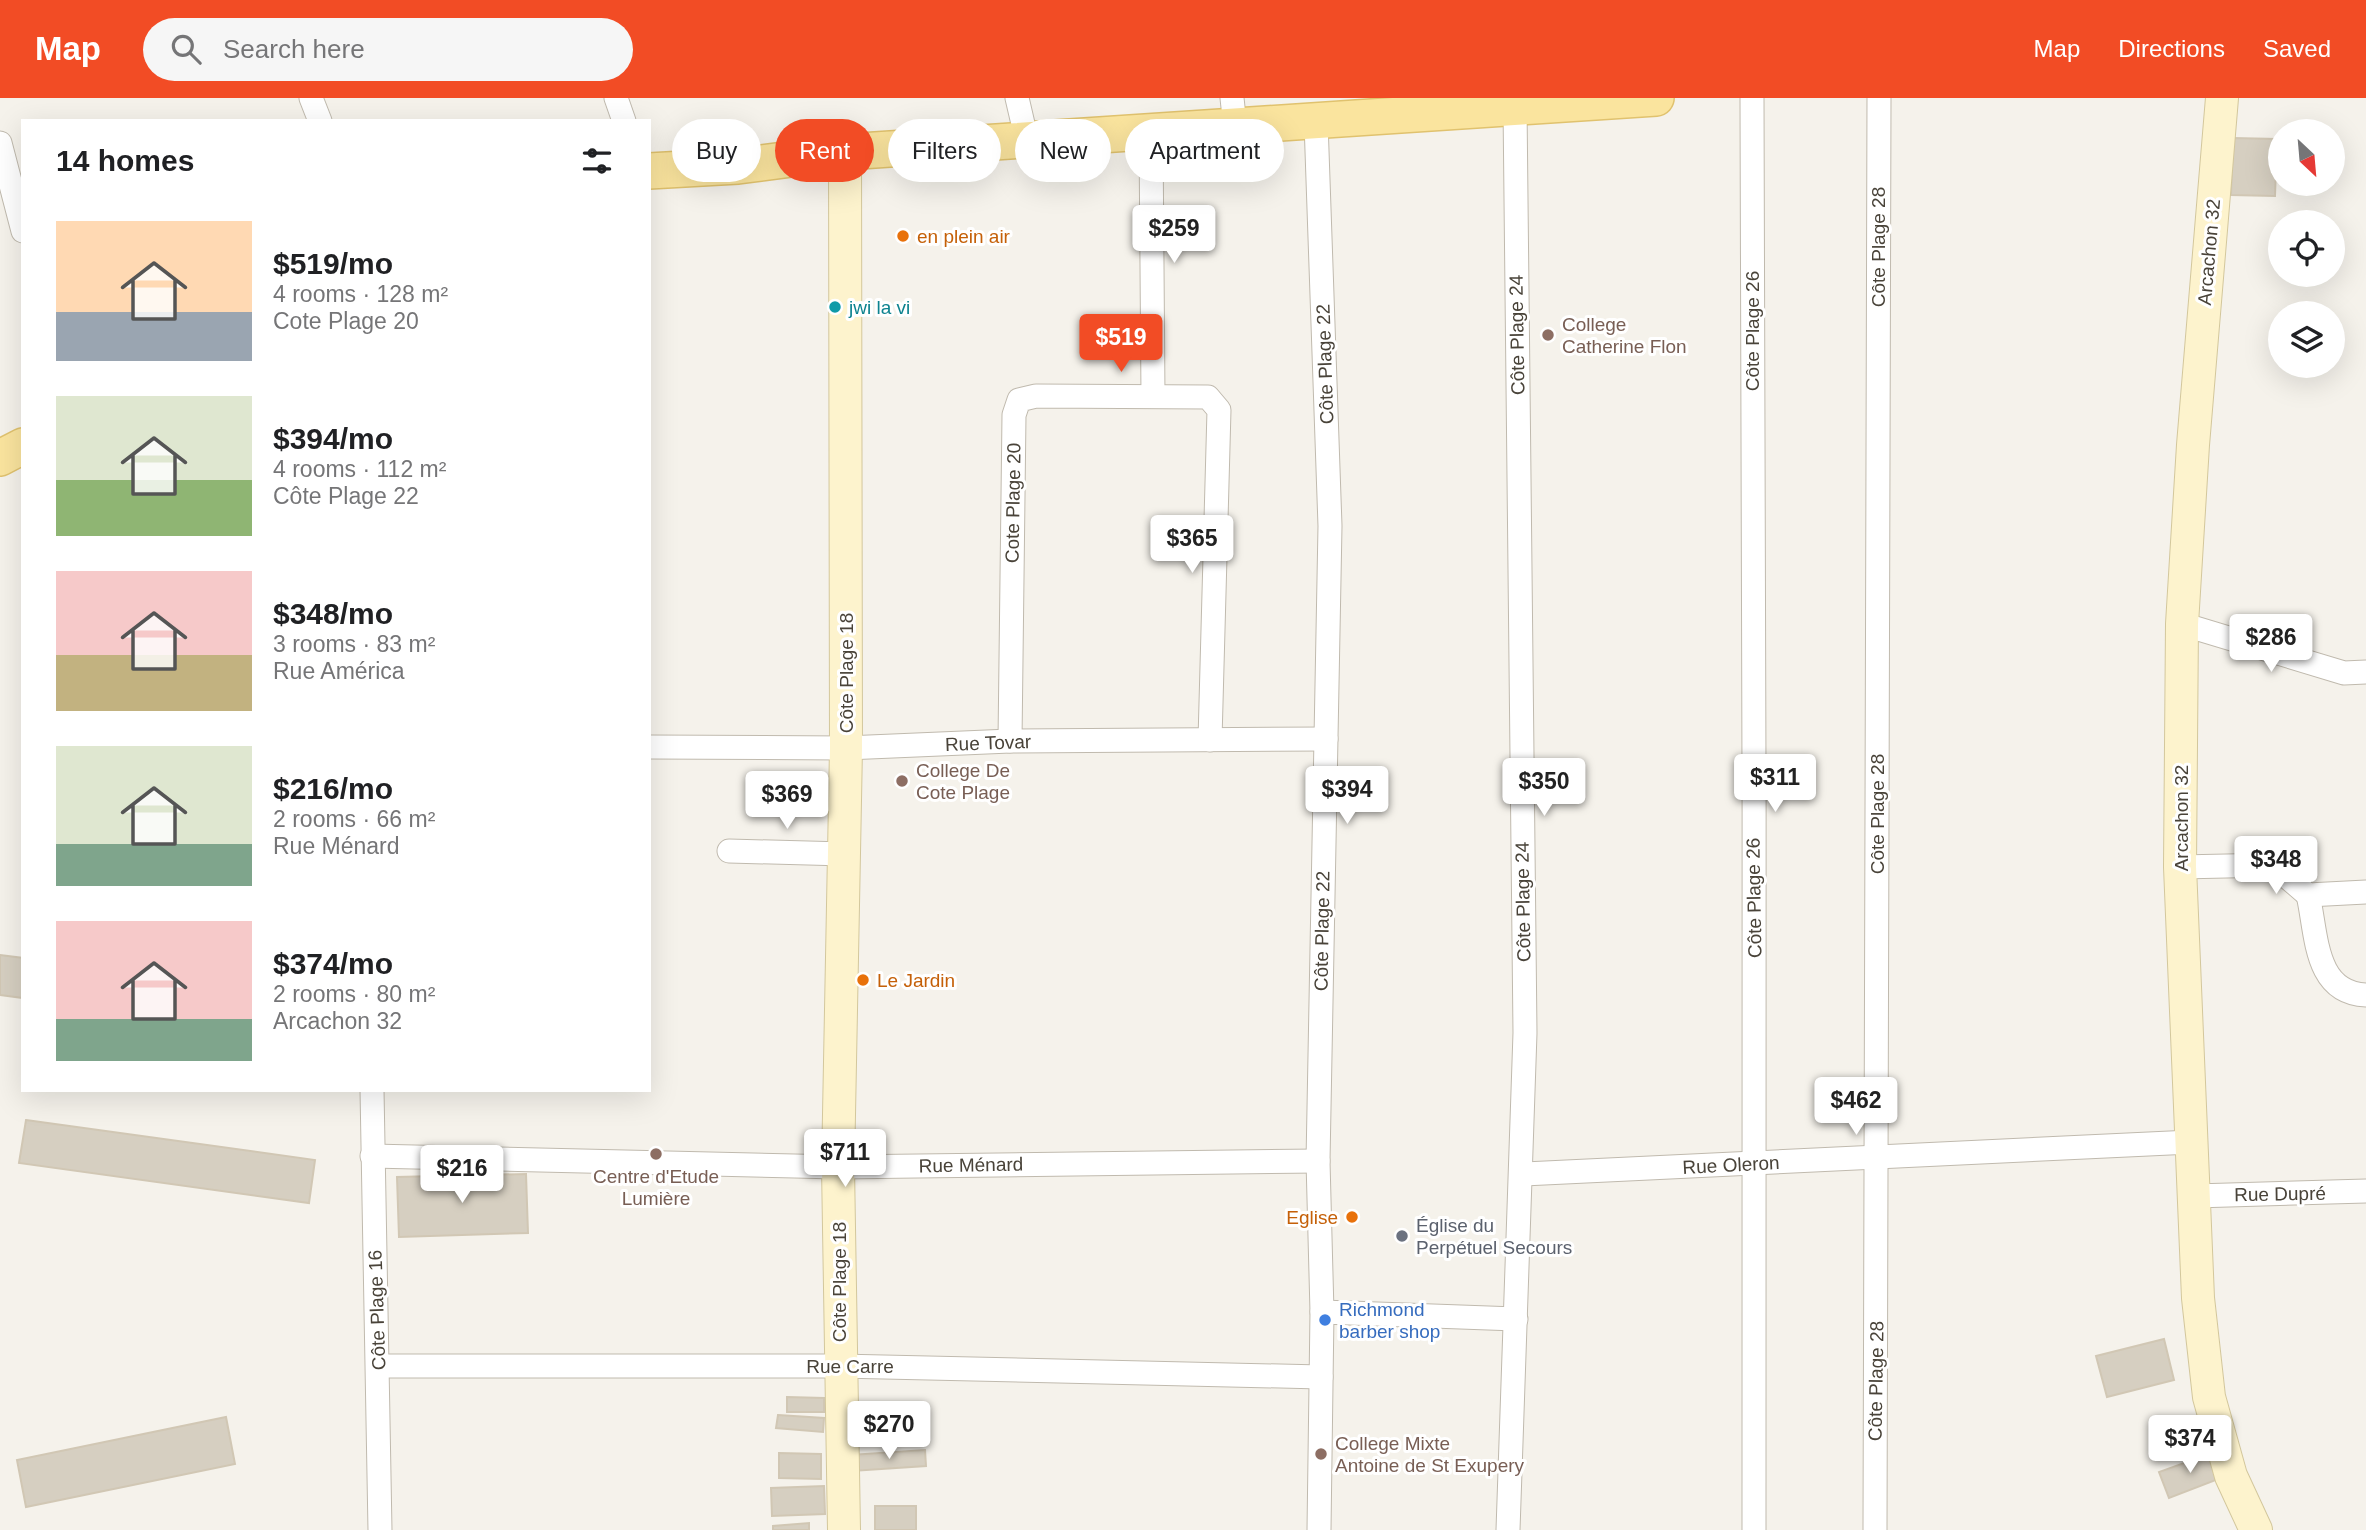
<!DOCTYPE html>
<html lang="en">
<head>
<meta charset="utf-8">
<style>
	body { margin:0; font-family:Helvetica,sans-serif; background:#f6f6f6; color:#202124; height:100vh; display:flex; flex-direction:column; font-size:26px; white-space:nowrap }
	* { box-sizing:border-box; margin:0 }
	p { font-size:23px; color:#757577 }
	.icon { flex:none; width:38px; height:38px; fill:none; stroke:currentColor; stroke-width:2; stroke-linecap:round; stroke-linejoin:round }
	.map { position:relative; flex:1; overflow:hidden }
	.sheet { position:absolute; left:21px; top:21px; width:630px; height:973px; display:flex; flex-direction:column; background:#fff; border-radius:0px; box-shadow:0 7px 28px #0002 }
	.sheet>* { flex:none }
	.top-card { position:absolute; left:672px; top:21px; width:665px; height:63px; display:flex; gap:14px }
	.needle { width:46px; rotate:154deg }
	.buttons { position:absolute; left:2268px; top:21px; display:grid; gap:14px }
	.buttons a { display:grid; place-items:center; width:77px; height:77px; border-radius:50%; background:#fff; box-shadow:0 7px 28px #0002; font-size:35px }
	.price { position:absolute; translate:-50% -60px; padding:0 16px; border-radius:7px; background:#fff; color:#222; font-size:23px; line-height:46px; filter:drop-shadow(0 2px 4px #0008) }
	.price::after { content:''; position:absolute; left:50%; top:42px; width:21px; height:16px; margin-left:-10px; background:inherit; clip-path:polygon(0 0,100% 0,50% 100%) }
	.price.selected { background:#f24c25; color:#fff }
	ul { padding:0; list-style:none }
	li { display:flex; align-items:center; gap:21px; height:175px; padding:0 35px }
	li span { display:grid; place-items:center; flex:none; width:196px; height:140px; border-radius:0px; color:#555 }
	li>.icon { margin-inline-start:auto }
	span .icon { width:84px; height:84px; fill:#fffc; stroke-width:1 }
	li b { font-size:30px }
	h2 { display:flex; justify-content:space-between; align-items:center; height:84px; padding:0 35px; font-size:30px }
	.chip { padding:0 24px; border-radius:32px; background:#fff; box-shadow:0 7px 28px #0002; font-size:24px; line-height:63px }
	.chip.selected { background:#f24c25; color:#fff }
	header { display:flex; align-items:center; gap:42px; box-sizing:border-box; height:98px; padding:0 35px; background:#f24c25; color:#fff }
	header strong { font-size:33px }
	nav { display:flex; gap:38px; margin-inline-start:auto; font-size:24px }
	.search { width:490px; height:63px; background:#f6f6f6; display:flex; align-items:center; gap:18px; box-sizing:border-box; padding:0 24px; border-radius:38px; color:#757577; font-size:26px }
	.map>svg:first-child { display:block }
	.building { fill:#d6cfc1; stroke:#d1c7b4; stroke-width:2 }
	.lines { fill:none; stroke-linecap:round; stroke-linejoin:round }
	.street-casing { stroke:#c0baae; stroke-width:25 }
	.secondary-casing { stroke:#d3c79c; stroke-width:34 }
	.primary-casing { stroke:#e0c26e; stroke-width:38 }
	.street { stroke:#fff; stroke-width:23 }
	.secondary { stroke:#fdf3cd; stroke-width:32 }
	.primary { stroke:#fae49e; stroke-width:35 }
	.food-dot { fill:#e8710a; stroke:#fff; stroke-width:2.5 }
	.culture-dot { fill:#0f9aa8; stroke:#fff; stroke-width:2.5 }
	.education-dot { fill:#8d6e63; stroke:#fff; stroke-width:2.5 }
	.worship-dot { fill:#6b7280; stroke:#fff; stroke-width:2.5 }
	.shop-dot { fill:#3f7fe0; stroke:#fff; stroke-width:2.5 }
	.labels { text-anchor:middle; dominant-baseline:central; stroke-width:6; stroke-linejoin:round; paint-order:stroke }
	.food-label { font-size:19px; fill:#c56008; stroke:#fff; text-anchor:start }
	.street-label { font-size:19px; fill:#494339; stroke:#fff }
	.culture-label { font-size:19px; fill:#0d838f; stroke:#fff; text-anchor:start }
	.education-label { font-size:19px; fill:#785e54; stroke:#fff; text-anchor:start }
	.worship-label { font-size:19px; fill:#5b616d; stroke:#fff; text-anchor:start }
	.shop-label { font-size:19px; fill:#366cbe; stroke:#fff; text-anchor:start }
</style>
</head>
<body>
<header>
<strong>Map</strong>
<div class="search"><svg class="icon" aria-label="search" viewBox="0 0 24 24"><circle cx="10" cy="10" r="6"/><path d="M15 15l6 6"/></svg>Search here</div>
<nav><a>Map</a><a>Directions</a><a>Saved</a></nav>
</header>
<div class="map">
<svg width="2366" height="1432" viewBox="0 0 2366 1432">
	<rect width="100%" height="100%" fill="#f5f2eb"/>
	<!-- building -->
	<g class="building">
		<path d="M2233,40L2277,41L2275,98L2231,97Z"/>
		<path d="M0,857L23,860V900L0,897Z"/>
		<path d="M26,1022L315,1062L309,1105L19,1065Z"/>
		<path d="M526,1076L528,1135L399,1139L397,1079Z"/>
		<path d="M2164,1241L2174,1282L2107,1299L2096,1258Z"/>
		<path d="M787,1299L824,1300V1314H787Z"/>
		<path d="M925,1314L926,1332L865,1343L852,1319Z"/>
		<path d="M778,1317L824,1320L823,1334L776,1330Z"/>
		<path d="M226,1319L235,1366L26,1409L17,1362Z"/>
		<path d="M925,1352L926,1368L852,1373L851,1357Z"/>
		<path d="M779,1355L821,1356V1381L779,1380Z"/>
		<path d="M2212,1355L2221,1380L2169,1400L2159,1374Z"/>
		<path d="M824,1388L825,1416L772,1418L771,1390Z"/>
		<rect x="875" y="1408" width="41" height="24"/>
		<path d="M809,1425V1432H773V1428Z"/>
	</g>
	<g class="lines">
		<defs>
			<g id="street">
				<path d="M311,0L320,23"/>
				<path d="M616,0L624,23"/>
				<path d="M1017,0L1027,43"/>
				<path d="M1232,0L1235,28"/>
				<path d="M1752,0C1752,477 1757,955 1754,1432"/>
				<path d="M1316,24L1330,428L1318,1063L1322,1214L1319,1432"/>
				<path d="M1151,36L1153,298"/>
				<path d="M0,45L23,133"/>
				<path d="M2182,526L2344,575L2366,574"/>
				<path d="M1010,643L1014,317L1019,302L1036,298L1208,299L1219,312L1210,642"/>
				<path d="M649,649L846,650L1010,643L1326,641"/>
				<path d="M729,753L845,756"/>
				<path d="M2180,769L2273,767L2308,797L2366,794"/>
				<path d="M2308,797C2317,836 2314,895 2366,897"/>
				<path d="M372,992L380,1432"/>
				<path d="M372,1058L838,1069L1318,1063"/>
				<path d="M1522,1076L2191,1044"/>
				<path d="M2195,1098L2366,1093"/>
				<path d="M1322,1214L1516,1221"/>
				<path d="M379,1268H839L1321,1279"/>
				<path d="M1508,1432L1525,935L1515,8"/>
				<path d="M1875,1432L1879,0"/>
			</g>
			<g id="secondary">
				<path d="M2222,0L2193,347L2182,526L2180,769L2198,1200L2209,1299L2231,1378L2256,1432"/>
				<path d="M844,1432L838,1069L846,650L845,54"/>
			</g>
			<g id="primary">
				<path d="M649,73L738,68L845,54L1656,0"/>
				<path d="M0,360L23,348"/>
			</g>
		</defs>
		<!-- street casing -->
		<use href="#street" class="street-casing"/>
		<!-- secondary casing -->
		<use href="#secondary" class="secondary-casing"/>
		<!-- primary casing -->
		<use href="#primary" class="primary-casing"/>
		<!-- street -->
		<use href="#street" class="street"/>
		<!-- secondary -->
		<use href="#secondary" class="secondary"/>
		<!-- primary -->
		<use href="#primary" class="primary"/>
	</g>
	<!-- markers -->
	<g class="food-dot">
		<circle cx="903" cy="138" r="7"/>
		<circle cx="863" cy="882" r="7"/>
		<circle cx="1352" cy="1119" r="7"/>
	</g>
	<circle class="culture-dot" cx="835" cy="209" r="7"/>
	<g class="education-dot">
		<circle cx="1548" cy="237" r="7"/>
		<circle cx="902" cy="683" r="7"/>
		<circle cx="656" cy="1056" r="7"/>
		<circle cx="1321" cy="1356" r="7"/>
	</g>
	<circle class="worship-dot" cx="1402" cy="1138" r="7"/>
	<circle class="shop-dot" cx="1325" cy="1222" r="7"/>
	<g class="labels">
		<!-- food labels -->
		<g class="food-label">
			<text x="917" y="138">en plein air</text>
			<text x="877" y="882">Le Jardin</text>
			<text x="1338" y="1119" text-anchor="end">Eglise</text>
		</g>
		<!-- street labels -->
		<g class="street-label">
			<text transform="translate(1878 149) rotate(-90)">Côte Plage 28</text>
			<text transform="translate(2209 154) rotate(-85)">Arcachon 32</text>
			<text transform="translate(1752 233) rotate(-90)">Côte Plage 26</text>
			<text transform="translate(1517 237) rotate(-91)">Côte Plage 24</text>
			<text transform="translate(1325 266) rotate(-92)">Côte Plage 22</text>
			<text transform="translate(1013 405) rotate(-89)">Cote Plage 20</text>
			<text transform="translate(846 575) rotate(-90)">Côte Plage 18</text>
			<text transform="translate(988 645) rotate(-2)">Rue Tovar</text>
			<text transform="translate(1877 716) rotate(-90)">Côte Plage 28</text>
			<text transform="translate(2181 720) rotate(-90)">Arcachon 32</text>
			<text transform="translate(1754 800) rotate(-91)">Côte Plage 26</text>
			<text transform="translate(1523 804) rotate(-91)">Côte Plage 24</text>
			<text transform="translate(1322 833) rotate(-89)">Côte Plage 22</text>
			<text transform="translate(971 1067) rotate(-1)">Rue Ménard</text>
			<text transform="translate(1731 1067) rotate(-3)">Rue Oleron</text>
			<text transform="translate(2280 1096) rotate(-1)">Rue Dupré</text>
			<text transform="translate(839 1184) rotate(-90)">Côte Plage 18</text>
			<text transform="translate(377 1212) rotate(-92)">Côte Plage 16</text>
			<text x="850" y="1268">Rue Carre</text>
			<text transform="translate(1876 1283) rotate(-89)">Côte Plage 28</text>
		</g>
		<!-- culture labels -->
		<g class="culture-label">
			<text x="849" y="209">jwi la vi</text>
		</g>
		<!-- education labels -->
		<g class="education-label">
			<text x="1562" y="226">College<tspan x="1562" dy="22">Catherine Flon</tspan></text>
			<text x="916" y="672">College De<tspan x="916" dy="22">Cote Plage</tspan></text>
			<text x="656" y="1078" text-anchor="middle">Centre d'Etude<tspan x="656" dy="22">Lumière</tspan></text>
			<text x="1335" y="1345">College Mixte<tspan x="1335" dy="22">Antoine de St Exupery</tspan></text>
		</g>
		<!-- worship labels -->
		<g class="worship-label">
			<text x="1416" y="1127">Église du<tspan x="1416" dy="22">Perpétuel Secours</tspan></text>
		</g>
		<!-- shop labels -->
		<g class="shop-label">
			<text x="1339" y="1211">Richmond<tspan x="1339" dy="22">barber shop</tspan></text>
		</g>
	</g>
</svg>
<div class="buttons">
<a><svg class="needle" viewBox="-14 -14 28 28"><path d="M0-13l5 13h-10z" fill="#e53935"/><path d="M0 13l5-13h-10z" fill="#757577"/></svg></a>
<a><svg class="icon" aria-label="locate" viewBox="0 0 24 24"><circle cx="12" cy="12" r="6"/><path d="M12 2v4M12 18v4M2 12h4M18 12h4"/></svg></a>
<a><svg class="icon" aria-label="layers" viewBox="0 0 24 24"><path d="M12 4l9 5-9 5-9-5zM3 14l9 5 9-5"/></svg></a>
</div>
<b class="price" style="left:1174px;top:167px">$259</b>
<b class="price selected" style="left:1121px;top:276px">$519</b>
<b class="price" style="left:1192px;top:477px">$365</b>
<b class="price" style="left:2271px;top:576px">$286</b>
<b class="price" style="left:1775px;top:716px">$311</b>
<b class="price" style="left:1544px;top:720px">$350</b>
<b class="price" style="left:1347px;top:728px">$394</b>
<b class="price" style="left:787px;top:733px">$369</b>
<b class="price" style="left:2276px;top:798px">$348</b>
<b class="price" style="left:1856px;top:1039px">$462</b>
<b class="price" style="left:845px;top:1091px">$711</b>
<b class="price" style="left:462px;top:1107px">$216</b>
<b class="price" style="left:889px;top:1363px">$270</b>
<b class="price" style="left:2190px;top:1377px">$374</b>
<div class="top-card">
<a class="chip">Buy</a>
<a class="chip selected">Rent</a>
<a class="chip">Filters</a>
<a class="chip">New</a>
<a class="chip">Apartment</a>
</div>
<section class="sheet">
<h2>14 homes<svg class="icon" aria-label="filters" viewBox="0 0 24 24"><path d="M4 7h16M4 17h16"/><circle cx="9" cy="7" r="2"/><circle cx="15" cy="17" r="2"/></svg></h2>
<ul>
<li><span style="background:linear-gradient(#ffd9b3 65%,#9aa5b1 0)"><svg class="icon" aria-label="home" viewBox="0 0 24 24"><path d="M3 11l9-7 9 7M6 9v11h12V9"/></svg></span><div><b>$519/mo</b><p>4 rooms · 128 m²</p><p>Cote Plage 20</p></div></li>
<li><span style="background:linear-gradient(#dfe7d0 60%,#8fb573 0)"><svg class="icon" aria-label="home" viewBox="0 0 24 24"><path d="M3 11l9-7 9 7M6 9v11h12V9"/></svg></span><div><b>$394/mo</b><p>4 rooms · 112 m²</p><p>Côte Plage 22</p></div></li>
<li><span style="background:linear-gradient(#f6c9c9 60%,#c2b280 0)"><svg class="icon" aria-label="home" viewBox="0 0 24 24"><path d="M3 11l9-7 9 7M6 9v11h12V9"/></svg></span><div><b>$348/mo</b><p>3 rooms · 83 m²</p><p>Rue América</p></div></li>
<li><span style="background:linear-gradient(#dfe7d0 70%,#7fa58c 0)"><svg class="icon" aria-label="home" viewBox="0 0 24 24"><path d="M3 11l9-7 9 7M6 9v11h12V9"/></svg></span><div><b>$216/mo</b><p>2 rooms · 66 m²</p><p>Rue Ménard</p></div></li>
<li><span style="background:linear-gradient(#f6c9c9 70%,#7fa58c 0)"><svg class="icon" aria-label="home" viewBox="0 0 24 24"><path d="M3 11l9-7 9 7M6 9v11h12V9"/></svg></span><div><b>$374/mo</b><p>2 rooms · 80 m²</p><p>Arcachon 32</p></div></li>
</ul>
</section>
</div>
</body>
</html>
